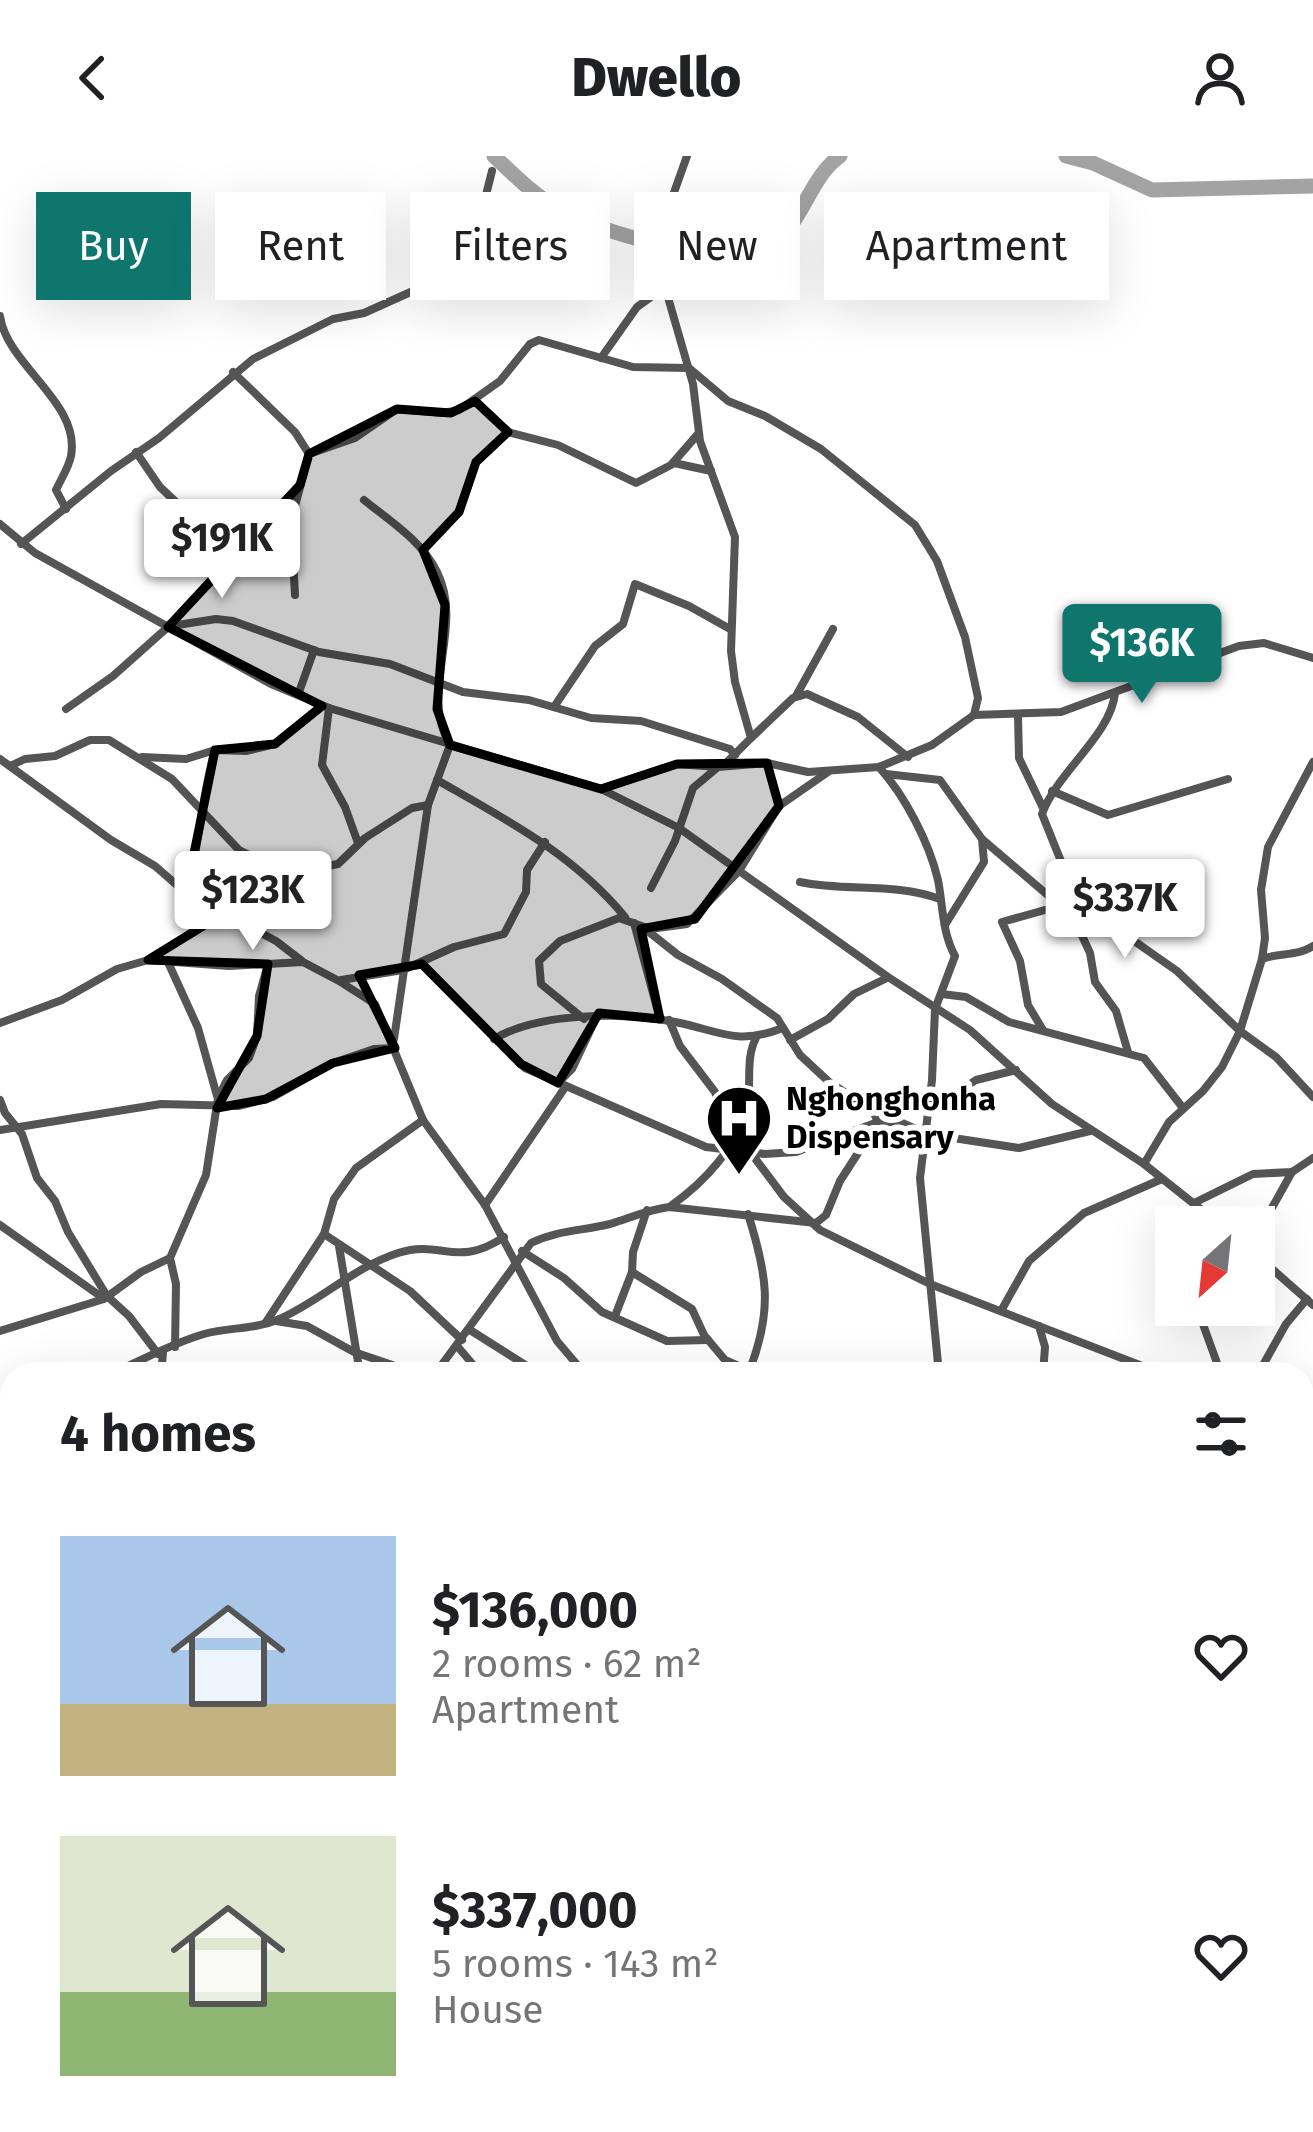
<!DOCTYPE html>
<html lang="en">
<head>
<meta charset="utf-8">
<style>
	body { margin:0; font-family:"Fira Sans",sans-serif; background:#f6f6f6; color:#202124; height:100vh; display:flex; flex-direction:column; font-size:45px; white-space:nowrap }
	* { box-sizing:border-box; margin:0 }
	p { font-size:39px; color:#757577 }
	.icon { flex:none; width:66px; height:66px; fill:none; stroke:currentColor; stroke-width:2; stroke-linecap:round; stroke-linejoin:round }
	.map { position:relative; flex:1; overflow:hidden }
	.sheet { position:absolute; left:0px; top:1206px; width:1314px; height:771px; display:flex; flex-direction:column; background:#fff; border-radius:36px 36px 0 0; box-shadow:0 12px 48px #0002 }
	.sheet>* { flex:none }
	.top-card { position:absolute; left:36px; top:36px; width:1242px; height:108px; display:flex; gap:24px }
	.needle { width:78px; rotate:207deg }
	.fabs { position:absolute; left:1155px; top:1050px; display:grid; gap:24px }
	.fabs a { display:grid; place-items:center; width:120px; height:120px; border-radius:0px; background:#fff; box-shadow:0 12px 48px #0002; font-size:60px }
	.price { position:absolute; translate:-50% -102px; padding:0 27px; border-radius:12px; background:#fff; color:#222; font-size:39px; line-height:78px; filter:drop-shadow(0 3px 6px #0008) }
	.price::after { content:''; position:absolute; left:50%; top:72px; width:36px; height:27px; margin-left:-18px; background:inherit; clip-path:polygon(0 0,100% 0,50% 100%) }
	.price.on { background:#0f766e; color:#fff }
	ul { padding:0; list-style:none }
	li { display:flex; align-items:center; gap:36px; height:300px; padding:0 60px }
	li span { display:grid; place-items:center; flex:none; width:336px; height:240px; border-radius:0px; color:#555 }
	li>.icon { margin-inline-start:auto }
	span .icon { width:144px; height:144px; fill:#fffc; stroke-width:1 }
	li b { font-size:51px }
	h2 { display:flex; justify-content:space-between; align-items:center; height:144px; padding:0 60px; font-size:51px }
	.pill { padding:0 42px; border-radius:0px; background:#fff; box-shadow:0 12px 48px #0002; font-size:42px; line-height:108px }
	.pill.on { background:#0f766e; color:#fff }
	header { display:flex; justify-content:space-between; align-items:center; height:156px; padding:0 60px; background:#fff; font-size:54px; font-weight:800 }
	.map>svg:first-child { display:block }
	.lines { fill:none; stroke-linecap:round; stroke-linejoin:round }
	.river { stroke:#a3a3a3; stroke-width:15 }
	.street { stroke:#555; stroke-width:8 }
	.marked { fill:#000; fill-opacity:0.2; stroke:#000; stroke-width:9; stroke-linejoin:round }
	.labels { text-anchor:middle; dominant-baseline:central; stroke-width:12; stroke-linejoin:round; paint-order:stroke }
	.poi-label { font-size:33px; font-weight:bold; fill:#000; stroke:#fff; text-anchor:start }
</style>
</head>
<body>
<header><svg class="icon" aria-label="back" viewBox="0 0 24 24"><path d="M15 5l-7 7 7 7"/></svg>Dwello<svg class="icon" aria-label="person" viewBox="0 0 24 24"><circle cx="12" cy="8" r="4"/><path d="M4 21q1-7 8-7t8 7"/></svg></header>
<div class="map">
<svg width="1313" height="1976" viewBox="0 0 1313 1976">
	<rect width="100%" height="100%" fill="#fff"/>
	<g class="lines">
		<!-- river -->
		<g class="river">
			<path d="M494,0C514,19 535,40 559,53C591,73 691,100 729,101C742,101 762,95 773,87C804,65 809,22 840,0"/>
			<path d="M1066,0L1093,7L1152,34L1313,30"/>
			<path d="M0,1346L12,1366"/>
			<path d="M623,1965L627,1976"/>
		</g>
		<!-- street -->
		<g class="street">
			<path d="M687,0L666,59L663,87L665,131L693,228L700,285L735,381L731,495L735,526L751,582L726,607"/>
			<path d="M0,160C7,210 81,246 71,300C69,311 61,323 56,334L66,353"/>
			<path d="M601,202L637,151L665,131"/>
			<path d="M233,216L295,276L309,298L291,365L295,439"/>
			<path d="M475,245L508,276L558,289L636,327L671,309L698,278"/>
			<path d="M136,296L160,331L177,347L244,389"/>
			<path d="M309,298L355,282L397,253L443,257L459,254L500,225L530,188L539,184L633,211L689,212L728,245L765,260L821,293L915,369L937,405L965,481L978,542L974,559L932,589L879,611L808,616L767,607L718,611L693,632L675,685L651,732"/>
			<path d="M674,307L711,315"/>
			<path d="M364,344C390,365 422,385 437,416C465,472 418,534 450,589L428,649L394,883"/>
			<path d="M0,368L35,397L271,528L329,552L601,633L679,672L888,821L970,874L1052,948L1144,1008L1223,1071"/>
			<path d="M21,388L111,315L159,282L253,203L333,163L364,157L444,121L479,67L492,15"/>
			<path d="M423,394L459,356L476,306L508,276"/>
			<path d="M171,470L216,463L233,465L319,496L390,508L463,536L529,544L591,562L641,565L730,593L735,599"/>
			<path d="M1115,537C1111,579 1057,616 1042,658L1077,745L1078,771L1090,797L1095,826L1116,855L1128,896"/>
			<path d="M298,539L314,494"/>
			<path d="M796,540L833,473"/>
			<path d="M554,551L595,490L623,468L635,428L689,450L730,473"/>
			<path d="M329,552L322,609L345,651L358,687"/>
			<path d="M66,553L113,520L168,471L300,329"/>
			<path d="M974,559L1061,556L1239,490L1264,487L1313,502"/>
			<path d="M1018,560L1019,602L1043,652"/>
			<path d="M751,582L793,542L807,538L858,561L908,601"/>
			<path d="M142,601L186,603L215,594L246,595L275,588L322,550"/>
			<path d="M0,603L111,684L155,710L186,737L276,785L302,805"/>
			<path d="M767,607L779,650"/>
			<path d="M10,610L25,603L55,600L90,584H109L172,623L239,694L287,718"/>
			<path d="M879,611C905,640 929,686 938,724C943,750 942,776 955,800L935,853L932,924L920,1022L939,1218"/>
			<path d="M886,618L940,624L982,683L984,706L945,769"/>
			<path d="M437,624C507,664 573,698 625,761"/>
			<path d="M601,633L677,608L717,611"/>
			<path d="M1052,635L1108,659L1228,623"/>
			<path d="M982,683L1057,747"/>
			<path d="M800,726C847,736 894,726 940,743"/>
			<path d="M186,737C200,690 201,641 215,594"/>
			<path d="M634,767L660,863"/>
			<path d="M149,803L287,718L338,708L365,682L412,652L428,649"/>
			<path d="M1262,803C1280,796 1296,801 1313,790"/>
			<path d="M167,804L198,872L217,940"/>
			<path d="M422,808L525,912L706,991L765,998L796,996L878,966H900L927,978L1019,992L1090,975"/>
			<path d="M341,824L403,814L454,791L504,778L526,736L527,714L545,686"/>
			<path d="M942,838L966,841L1009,866L1144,902L1183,952"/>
			<path d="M584,863L541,828L539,805L560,785L619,762L650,773L687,768L739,715L779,650L828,616"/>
			<path d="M669,864L680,890L715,936L739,997"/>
			<path d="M0,867L62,844L117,813L148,804L229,810L303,806L339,825L375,848L423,964L485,1049L557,1185L585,1218"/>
			<path d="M1043,874L1028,849L1020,805L1002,766L1077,745L1177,815L1240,875L1276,901L1313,941"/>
			<path d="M494,883C540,856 624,856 675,866C721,875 736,890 783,872"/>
			<path d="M790,884L828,863L854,838L887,822"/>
			<path d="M558,927L572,913L598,858"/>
			<path d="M0,944L5,957L22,978L37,1022L55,1045L68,1076L107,1140L129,1160L158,1198"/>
			<path d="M930,954L976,924L1016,914"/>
			<path d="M0,974L161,948L239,950L273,941L333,907L374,893L395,892"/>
			<path d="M751,997L784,1041L820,1074L930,1128L1163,1218"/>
			<path d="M1144,1008L1169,966L1203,935L1222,911L1240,875L1262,803L1265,782L1261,734L1268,691L1313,606"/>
			<path d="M1194,1047L1253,1018L1292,1016L1313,1002"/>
			<path d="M485,1049L566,930"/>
			<path d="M672,1049C703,1027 740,989 747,949C752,927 745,903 756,882"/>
			<path d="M748,1058C767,1118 773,1153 750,1213"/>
			<path d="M0,1069L103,1142"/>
			<path d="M324,1078L410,1135L462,1184"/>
			<path d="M1254,1084L1292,1016"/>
			<path d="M339,1090L360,1218"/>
			<path d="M522,1095L564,1122L602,1156L667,1185L708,1184"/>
			<path d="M1254,1097L1313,1149"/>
			<path d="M632,1116L692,1153L704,1179L725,1204L757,1218"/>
			<path d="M1196,1149L1221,1218"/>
			<path d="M1001,1155L1029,1105L1084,1057L1162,1023"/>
			<path d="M615,1160L632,1116L633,1096L647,1054"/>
			<path d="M276,1165L307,1170L354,1196L419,1218"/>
			<path d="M266,1166L324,1078L334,1043L356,1012L423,964"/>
			<path d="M1039,1170L1045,1191L1043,1218"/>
			<path d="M470,1174L530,1212L578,1211"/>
			<path d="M0,1175L104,1143L141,1116L170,1102"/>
			<path d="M175,1191L176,1128L170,1102L206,1019L218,942L227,924L249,902L257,880L259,840L268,808"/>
			<path d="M458,1191L481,1218"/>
			<path d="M110,1218C141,1205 172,1187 204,1178C228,1171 253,1174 277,1164C318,1147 352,1112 398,1097C442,1083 456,1113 504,1081"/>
			<path d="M161,1218L163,1197"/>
			<path d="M435,1218L531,1087C557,1074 582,1075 610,1068C630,1062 647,1054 669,1051L816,1067L826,1059L840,1025L878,966L873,955L828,925L800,899L777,862L722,823L678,799L644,772"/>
			<path d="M1258,1218L1286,1168L1307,1143"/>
			<path d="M0,1270L12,1265"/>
			<path d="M1302,1331L1313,1341"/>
			<path d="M1302,1407L1313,1363"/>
			<path d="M0,1420L12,1414"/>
			<path d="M0,1638L12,1644"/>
			<path d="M1302,1737L1308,1791L1304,1889L1310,1938L1302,1961"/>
			<path d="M404,1965L409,1976"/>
			<path d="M675,1965L684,1976"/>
			<path d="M871,1965L874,1976"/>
			<path d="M982,1976L1012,1965"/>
			<path d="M1023,1976L1027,1965"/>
		</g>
	</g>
	<!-- marked area -->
	<path class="marked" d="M475,245L508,276L476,306L459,356L423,394L445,449L437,553L450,589L601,633L677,608L767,607L779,650L695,763L641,773L660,863L599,857L558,927L521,908L422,808L359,819L395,892L333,907L266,943L217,952L257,880L268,808L148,804L221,759L186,737L215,594L275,588L322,550L168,471L300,329L309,298L397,253L451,257Z"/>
	<!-- icons -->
	<defs>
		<symbol id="hospital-pin" viewBox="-11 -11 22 30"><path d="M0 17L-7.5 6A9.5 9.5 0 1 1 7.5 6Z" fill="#000" stroke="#fff"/><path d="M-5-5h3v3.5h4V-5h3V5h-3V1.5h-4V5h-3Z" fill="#fff"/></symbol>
	</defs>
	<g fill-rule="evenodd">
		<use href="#hospital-pin" x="701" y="924" width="76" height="104"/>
	</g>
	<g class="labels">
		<!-- poi labels -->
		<g class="poi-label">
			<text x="786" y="943">Nghonghonha<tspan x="786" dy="38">Dispensary</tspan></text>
		</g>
	</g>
</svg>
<div class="fabs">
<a><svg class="needle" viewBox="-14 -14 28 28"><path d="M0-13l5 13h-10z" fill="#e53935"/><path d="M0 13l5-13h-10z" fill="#757577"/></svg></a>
</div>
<b class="price" style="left:222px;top:445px">$191K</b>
<b class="price on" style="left:1142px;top:550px">$136K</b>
<b class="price" style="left:253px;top:797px">$123K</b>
<b class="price" style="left:1125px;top:805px">$337K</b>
<div class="top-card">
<a class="pill on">Buy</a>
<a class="pill">Rent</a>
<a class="pill">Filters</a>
<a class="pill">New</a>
<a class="pill">Apartment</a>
</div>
<section class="sheet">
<h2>4 homes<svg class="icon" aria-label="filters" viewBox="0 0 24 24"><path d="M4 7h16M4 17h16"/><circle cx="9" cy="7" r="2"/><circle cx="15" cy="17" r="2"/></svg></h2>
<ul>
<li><span style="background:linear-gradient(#a9c7e8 70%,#c2b280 0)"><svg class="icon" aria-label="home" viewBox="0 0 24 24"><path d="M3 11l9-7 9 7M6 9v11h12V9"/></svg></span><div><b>$136,000</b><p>2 rooms · 62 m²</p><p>Apartment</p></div><svg class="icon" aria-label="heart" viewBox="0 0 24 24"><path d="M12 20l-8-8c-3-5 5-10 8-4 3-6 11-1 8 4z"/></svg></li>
<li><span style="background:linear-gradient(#dfe7d0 65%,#8fb573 0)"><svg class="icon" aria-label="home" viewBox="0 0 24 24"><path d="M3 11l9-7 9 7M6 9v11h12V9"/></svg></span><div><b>$337,000</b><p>5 rooms · 143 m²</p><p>House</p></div><svg class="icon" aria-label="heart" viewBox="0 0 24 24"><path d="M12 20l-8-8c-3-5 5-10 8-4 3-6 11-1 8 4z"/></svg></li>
</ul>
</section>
</div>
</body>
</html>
